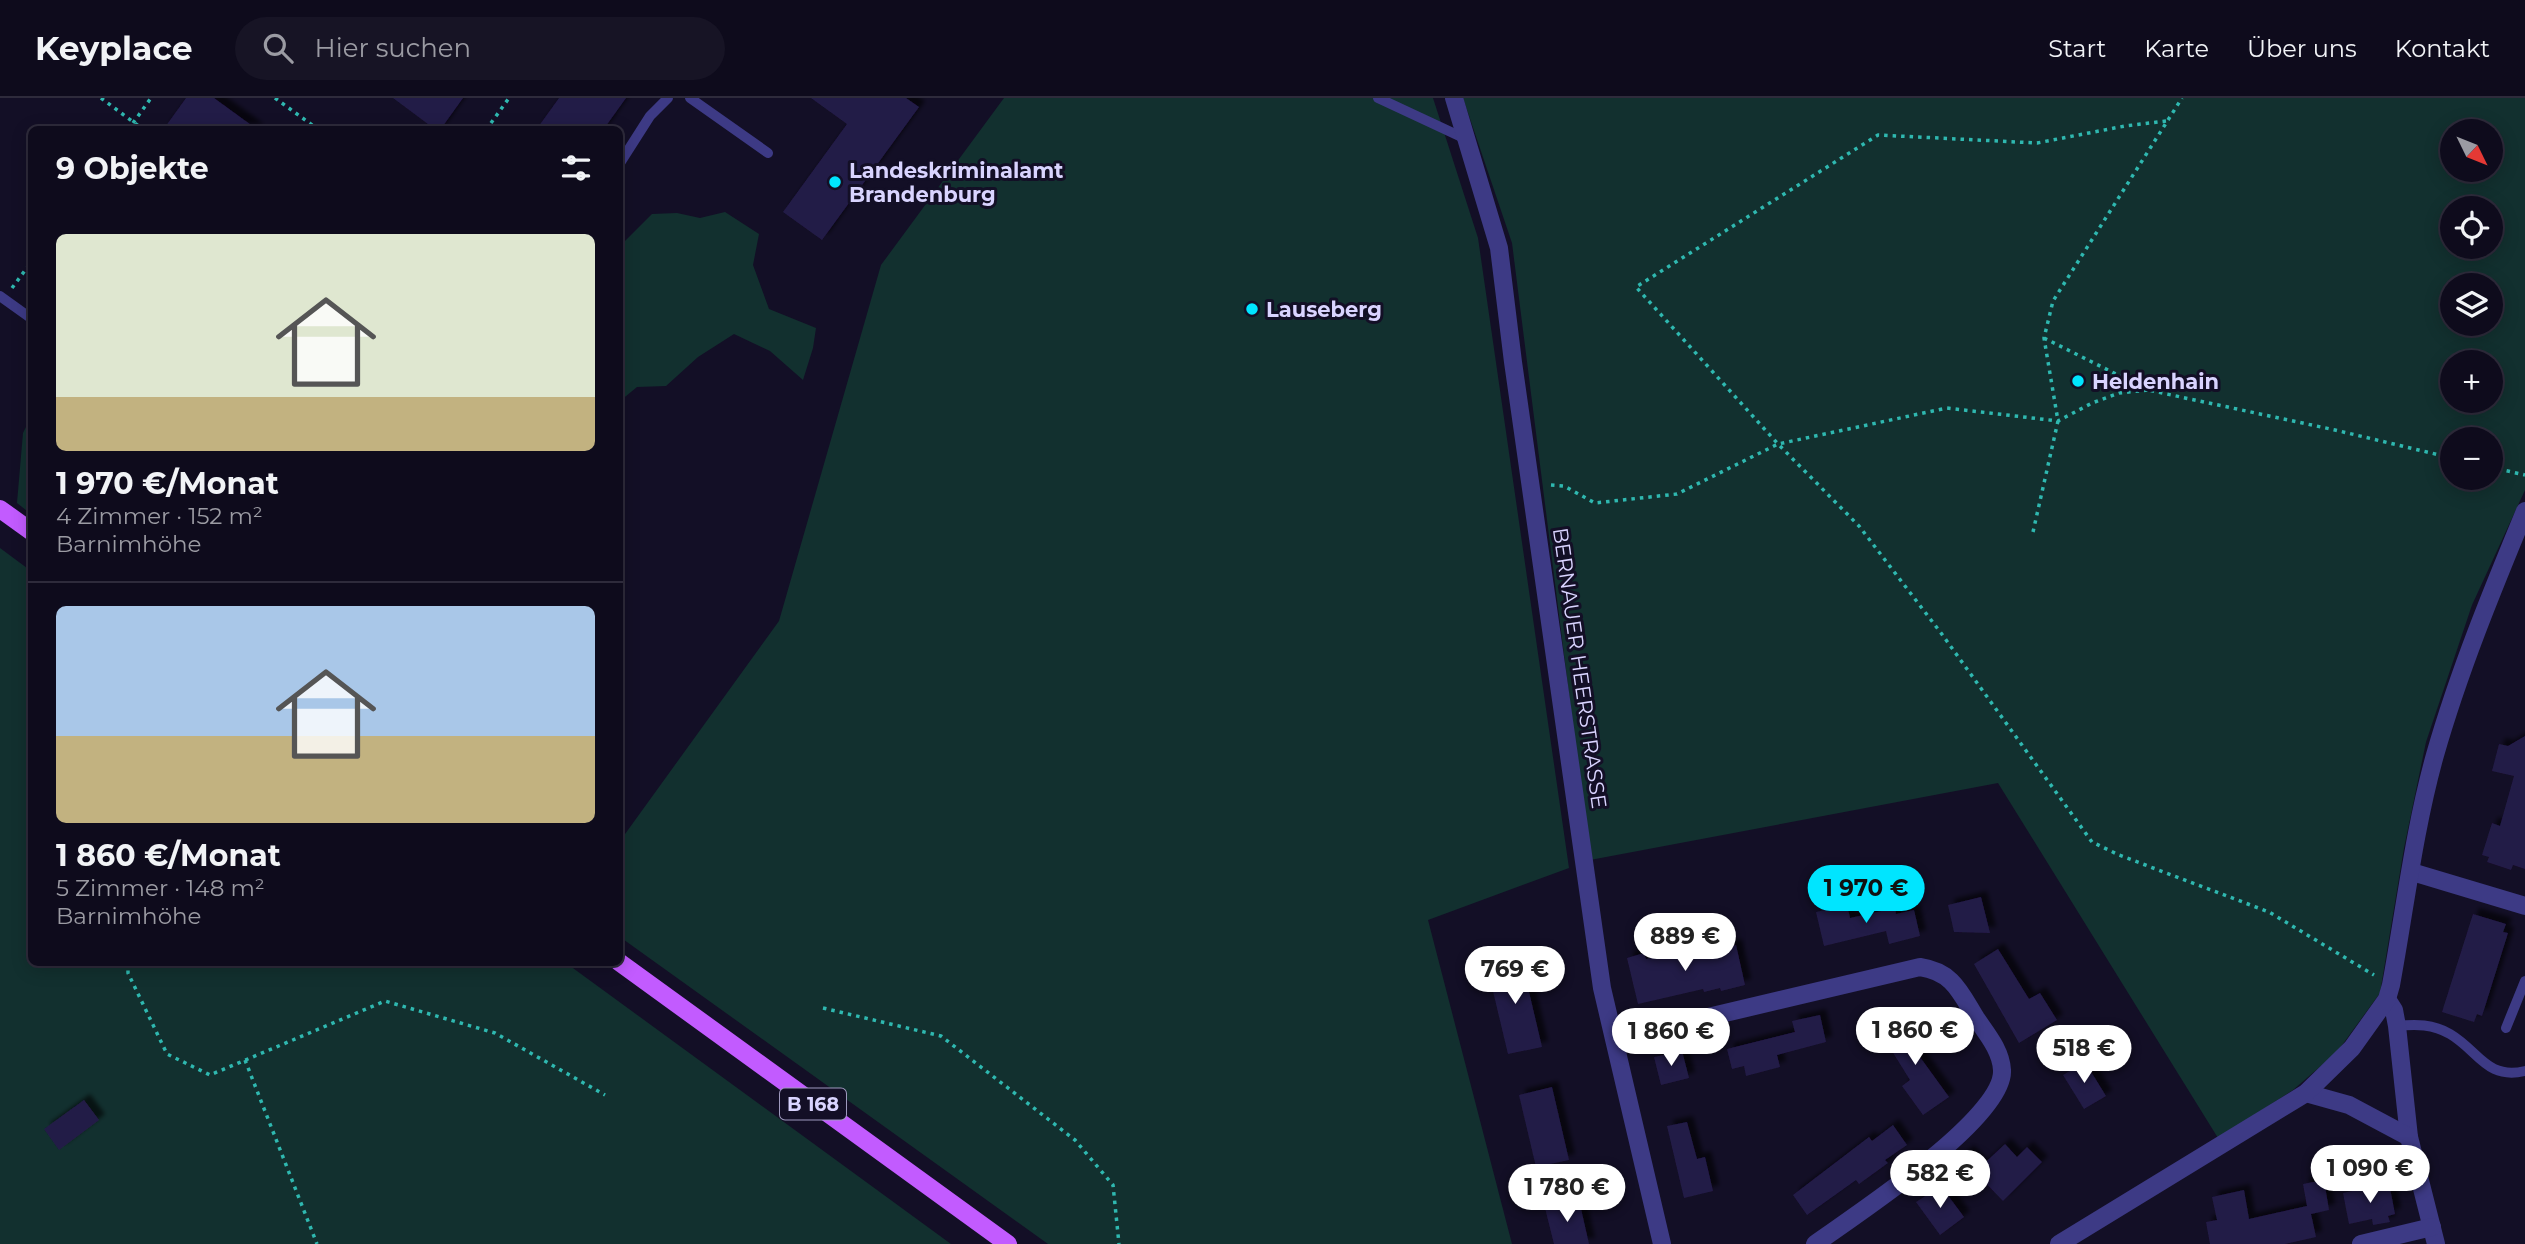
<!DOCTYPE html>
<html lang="de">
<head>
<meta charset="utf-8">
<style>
	body { margin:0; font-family:Montserrat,sans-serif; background:#171425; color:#f1f3f6; height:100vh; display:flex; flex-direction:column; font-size:26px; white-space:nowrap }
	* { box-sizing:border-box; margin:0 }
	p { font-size:23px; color:#9b9ba3 }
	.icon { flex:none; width:38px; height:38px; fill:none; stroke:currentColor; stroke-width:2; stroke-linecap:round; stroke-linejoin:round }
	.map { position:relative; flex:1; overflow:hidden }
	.side { position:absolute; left:28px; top:28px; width:595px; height:840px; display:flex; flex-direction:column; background:#0e0b1c; border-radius:10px; box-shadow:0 4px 18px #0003,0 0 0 2px #2e2b3b }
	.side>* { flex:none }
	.needle { width:46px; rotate:133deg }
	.fabs { position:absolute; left:2440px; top:21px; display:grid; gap:14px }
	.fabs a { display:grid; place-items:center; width:63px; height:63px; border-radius:50%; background:#0e0b1c; box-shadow:0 4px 18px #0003,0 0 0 2px #2e2b3b; font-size:35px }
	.price { position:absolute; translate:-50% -60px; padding:0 16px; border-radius:24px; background:#fff; color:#222; font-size:23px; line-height:46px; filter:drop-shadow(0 2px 4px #0008) }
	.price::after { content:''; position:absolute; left:50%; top:42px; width:21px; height:16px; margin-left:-10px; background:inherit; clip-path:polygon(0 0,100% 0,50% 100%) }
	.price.active { background:#00e5ff; color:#111 }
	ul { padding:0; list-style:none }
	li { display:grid; align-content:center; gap:14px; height:371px; padding:0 28px }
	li+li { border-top:2px solid #2e2b3b }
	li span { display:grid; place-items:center; height:217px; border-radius:10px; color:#555 }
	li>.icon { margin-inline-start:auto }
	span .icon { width:126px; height:126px; fill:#fffc; stroke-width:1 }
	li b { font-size:30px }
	h2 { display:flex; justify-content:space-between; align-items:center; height:84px; padding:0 28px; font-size:30px }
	header { display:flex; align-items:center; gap:42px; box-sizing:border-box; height:98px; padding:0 35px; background:#0e0b1c; border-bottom:2px solid #2e2b3b }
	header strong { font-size:33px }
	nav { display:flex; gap:38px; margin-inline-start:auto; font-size:24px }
	.search { width:490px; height:63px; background:#171425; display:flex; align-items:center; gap:18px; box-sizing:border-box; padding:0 24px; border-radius:38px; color:#9b9ba3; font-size:26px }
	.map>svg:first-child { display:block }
	.green { fill:#12302f; fill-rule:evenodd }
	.building { fill:#241b47; filter:url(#shadow) }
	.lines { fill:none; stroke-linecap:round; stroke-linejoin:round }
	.path { stroke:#2fb8b0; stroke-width:3.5; stroke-dasharray:3.5 5; stroke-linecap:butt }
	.lane { stroke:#3d3a85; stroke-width:10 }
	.street { stroke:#3d3a85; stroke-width:18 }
	.primary { stroke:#c25bff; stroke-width:18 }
	.poi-dot { fill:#00e5ff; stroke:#130f26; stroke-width:2.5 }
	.labels { text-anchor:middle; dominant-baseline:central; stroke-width:6; stroke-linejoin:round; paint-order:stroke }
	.shield { fill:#130f26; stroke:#9e99be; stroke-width:2 }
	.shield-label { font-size:19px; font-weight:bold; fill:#d9d4ff }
	.poi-label { font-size:21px; font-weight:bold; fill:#d9d4ff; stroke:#130f26; text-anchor:start }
	.street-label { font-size:21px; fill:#d9d4ff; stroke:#130f26 }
</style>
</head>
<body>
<header>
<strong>Keyplace</strong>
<div class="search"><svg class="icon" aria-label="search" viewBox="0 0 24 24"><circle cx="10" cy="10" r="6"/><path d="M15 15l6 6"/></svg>Hier suchen</div>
<nav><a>Start</a><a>Karte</a><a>Über uns</a><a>Kontakt</a></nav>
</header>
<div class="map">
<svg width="2525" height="1146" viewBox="0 0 2525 1146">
	<defs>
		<filter id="shadow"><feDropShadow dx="6" dy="-6" stdDeviation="2" flood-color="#0009"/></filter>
	</defs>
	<rect width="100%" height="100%" fill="#130f26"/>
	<!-- green -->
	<g class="green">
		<path d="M1004,0H1433L1478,140L1569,770L1428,822L1512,1146H1048L620,839V743L779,523L881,167Z"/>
		<path d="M1463,0H2525V392L2472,507L2426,644L2404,750L2380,895L2337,954L2293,992L2218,1040L1998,685L1590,762L1512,145ZM2452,33H2490V72H2452ZM2452,110H2490V149H2452ZM2452,187H2490V226H2452ZM2452,264H2490V303H2452ZM2452,341H2490V380H2452Z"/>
		<path d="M725,114L759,136L753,167L769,211L816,230L813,250L803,282L770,253L734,236L698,259L666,288L637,289L620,303V148L652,116L677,115L700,120Z"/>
		<path d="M31,319V416L17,405L23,335Z"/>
		<path d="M0,450L31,473L32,864L566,865L951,1146H0Z"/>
	</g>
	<!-- building -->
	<g class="building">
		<path d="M186,0H214L258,32H163Z"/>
		<path d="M393,0H463L440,32H436Z"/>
		<path d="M559,0H626L603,32H536Z"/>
		<path d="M811,0H906L919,9L822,142L783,114L847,26Z"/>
		<path d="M2525,638V771L2513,767L2511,772L2487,764L2489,759L2482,757L2492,725L2500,728L2514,678L2492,673L2499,646L2508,648Z"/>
		<path d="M1981,799L1990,835L1954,834L1948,807Z"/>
		<path d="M1847,807L1850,820L1895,810L1896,816L1914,812L1920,838L1889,846L1886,833L1824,848L1816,814Z"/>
		<path d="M2473,816L2506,826L2503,834L2508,835L2482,918L2477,916L2474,924L2442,914Z"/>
		<path d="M1736,847L1745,887L1721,893L1720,890L1704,894L1703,891L1638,906L1627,860L1644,855L1646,861L1694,850L1695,857Z"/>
		<path d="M1998,851L2029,901L2040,895L2057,922L2019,945L1974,866Z"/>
		<path d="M1521,860L1542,949L1508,956L1487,868Z"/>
		<path d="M1820,917L1826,944L1777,957L1780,969L1746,978L1744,968L1732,971L1727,951L1795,934L1792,923Z"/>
		<path d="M1911,919L1924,941L1912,948L1949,999L1923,1017L1902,988L1910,982L1882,937Z"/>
		<path d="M1682,953L1689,980L1661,987L1654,959Z"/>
		<path d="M2085,964L2106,998L2084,1011L2063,977Z"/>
		<path d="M1552,989L1569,1062L1536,1069L1519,997Z"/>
		<path d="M84,1002L99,1022L59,1052L44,1031Z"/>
		<path d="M1687,1024L1697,1061L1705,1059L1713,1093L1684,1100L1667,1028Z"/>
		<path d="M1893,1027L1907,1047L1885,1062L1888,1065L1859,1086L1856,1082L1807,1117L1793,1097L1869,1039L1872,1043Z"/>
		<path d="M2005,1046L2017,1059L2027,1049L2042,1064L2003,1103L1975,1074Z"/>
		<path d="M1968,1053L1982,1068L1968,1081L1954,1066Z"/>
		<path d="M2324,1082L2329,1112L2311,1116L2316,1139L2285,1146H2210L2206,1124L2217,1122L2212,1099L2244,1092L2249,1121L2307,1108L2303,1086Z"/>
		<path d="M2389,1085L2395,1116L2388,1118L2390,1124L2373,1127L2372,1121L2349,1126L2343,1095Z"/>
		<path d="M1941,1088L1964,1119L1940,1137L1916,1104Z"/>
		<path d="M1579,1102L1589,1146H1554L1545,1110Z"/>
	</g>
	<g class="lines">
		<!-- path -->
		<g class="path">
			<path d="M101,0L144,32"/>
			<path d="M275,0L319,32"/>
			<path d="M2166,23L2125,28L2037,45L1878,37L1636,189L1778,346L1859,428L1941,535L2092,744L2119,757L2269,814L2374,877"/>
			<path d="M128,32L151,0"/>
			<path d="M486,32L509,0"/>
			<path d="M12,190L32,163"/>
			<path d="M2044,240L2148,292L2335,332L2452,360"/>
			<path d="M2490,369L2525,377"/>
			<path d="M1551,387L1564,388L1595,405L1677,396L1778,346L1947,310L2058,323L2092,305L2119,295L2148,292"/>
			<path d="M2033,434L2058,323L2044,240L2053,203L2182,0"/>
			<path d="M128,864V875L167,956L210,977L385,903L495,935L605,997"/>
			<path d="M823,910L941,938L1075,1042L1113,1087L1119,1146"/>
			<path d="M245,962L317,1146"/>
		</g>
		<!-- lane -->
		<g class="lane">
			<path d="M690,0L768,55"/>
			<path d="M1378,0L1468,42"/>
			<path d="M620,65L650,18L668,0"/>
			<path d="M0,198L32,221"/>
			<path d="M2397,928C2416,926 2433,926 2450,936C2479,953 2486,982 2525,973"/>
			<path d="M2506,930L2525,883"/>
		</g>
		<!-- street -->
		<g class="street">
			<path d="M1454,0L1499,150L1513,264L1602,890L1662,1146"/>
			<path d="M2412,774L2525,808"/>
			<path d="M2387,901L2394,912L2397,928L2409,1039L2436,1146"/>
			<path d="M1615,941L1920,869C1953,874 1960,894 1976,920C1986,935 2001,952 2002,972C2005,1020 1854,1118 1815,1146"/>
			<path d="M2306,995L2349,1007L2409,1039"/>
			<path d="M2059,1146L2306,995L2352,950L2387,901L2391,887C2405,811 2414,732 2435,657C2459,573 2492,493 2525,413"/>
			<path d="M2361,1146L2432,1129"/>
		</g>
		<!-- primary -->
		<g class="primary">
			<path d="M0,411L32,434"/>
			<path d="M619,864L1008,1146"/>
		</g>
	</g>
	<!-- markers -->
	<g class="poi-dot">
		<circle cx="835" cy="84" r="7"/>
		<circle cx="1252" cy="211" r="7"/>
		<circle cx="2078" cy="283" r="7"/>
	</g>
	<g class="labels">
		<!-- shield labels -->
		<rect class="shield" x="780" y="990.5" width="66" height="31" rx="5"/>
		<g class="shield-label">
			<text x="813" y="1006">B 168</text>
		</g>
		<!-- poi labels -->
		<g class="poi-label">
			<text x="849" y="72">Landeskriminalamt<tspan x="849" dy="24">Brandenburg</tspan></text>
			<text x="1266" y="211">Lauseberg</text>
			<text x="2092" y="283">Heldenhain</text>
		</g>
		<!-- street labels -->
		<g class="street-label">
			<text transform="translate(1580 570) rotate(82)">BERNAUER HEERSTRASSE</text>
		</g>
	</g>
</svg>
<div class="fabs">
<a><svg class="needle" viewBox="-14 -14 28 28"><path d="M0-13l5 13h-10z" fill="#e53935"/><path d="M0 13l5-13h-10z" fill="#9b9ba3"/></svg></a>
<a><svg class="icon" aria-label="locate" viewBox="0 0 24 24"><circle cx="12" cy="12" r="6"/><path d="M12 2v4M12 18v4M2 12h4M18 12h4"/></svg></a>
<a><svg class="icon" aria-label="layers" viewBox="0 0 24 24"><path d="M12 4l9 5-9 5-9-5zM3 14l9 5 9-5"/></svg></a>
<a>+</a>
<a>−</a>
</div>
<b class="price active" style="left:1866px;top:827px">1 970 €</b>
<b class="price" style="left:1685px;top:875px">889 €</b>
<b class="price" style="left:1515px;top:908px">769 €</b>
<b class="price" style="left:1915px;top:969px">1 860 €</b>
<b class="price" style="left:1671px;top:970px">1 860 €</b>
<b class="price" style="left:2084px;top:987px">518 €</b>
<b class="price" style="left:2370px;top:1107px">1 090 €</b>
<b class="price" style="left:1940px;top:1112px">582 €</b>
<b class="price" style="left:1567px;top:1126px">1 780 €</b>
<section class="side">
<h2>9 Objekte<svg class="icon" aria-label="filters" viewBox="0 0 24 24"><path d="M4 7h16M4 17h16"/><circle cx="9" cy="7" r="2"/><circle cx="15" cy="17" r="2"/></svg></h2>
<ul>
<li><span style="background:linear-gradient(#dfe7d0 75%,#c2b280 0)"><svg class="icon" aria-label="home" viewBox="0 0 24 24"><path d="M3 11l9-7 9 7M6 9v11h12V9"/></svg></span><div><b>1 970 €/Monat</b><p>4 Zimmer · 152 m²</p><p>Barnimhöhe</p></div></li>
<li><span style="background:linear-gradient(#a9c7e8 60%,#c2b280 0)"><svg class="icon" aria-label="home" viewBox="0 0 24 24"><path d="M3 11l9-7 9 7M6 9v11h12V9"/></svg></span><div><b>1 860 €/Monat</b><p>5 Zimmer · 148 m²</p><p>Barnimhöhe</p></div></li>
</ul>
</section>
</div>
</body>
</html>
